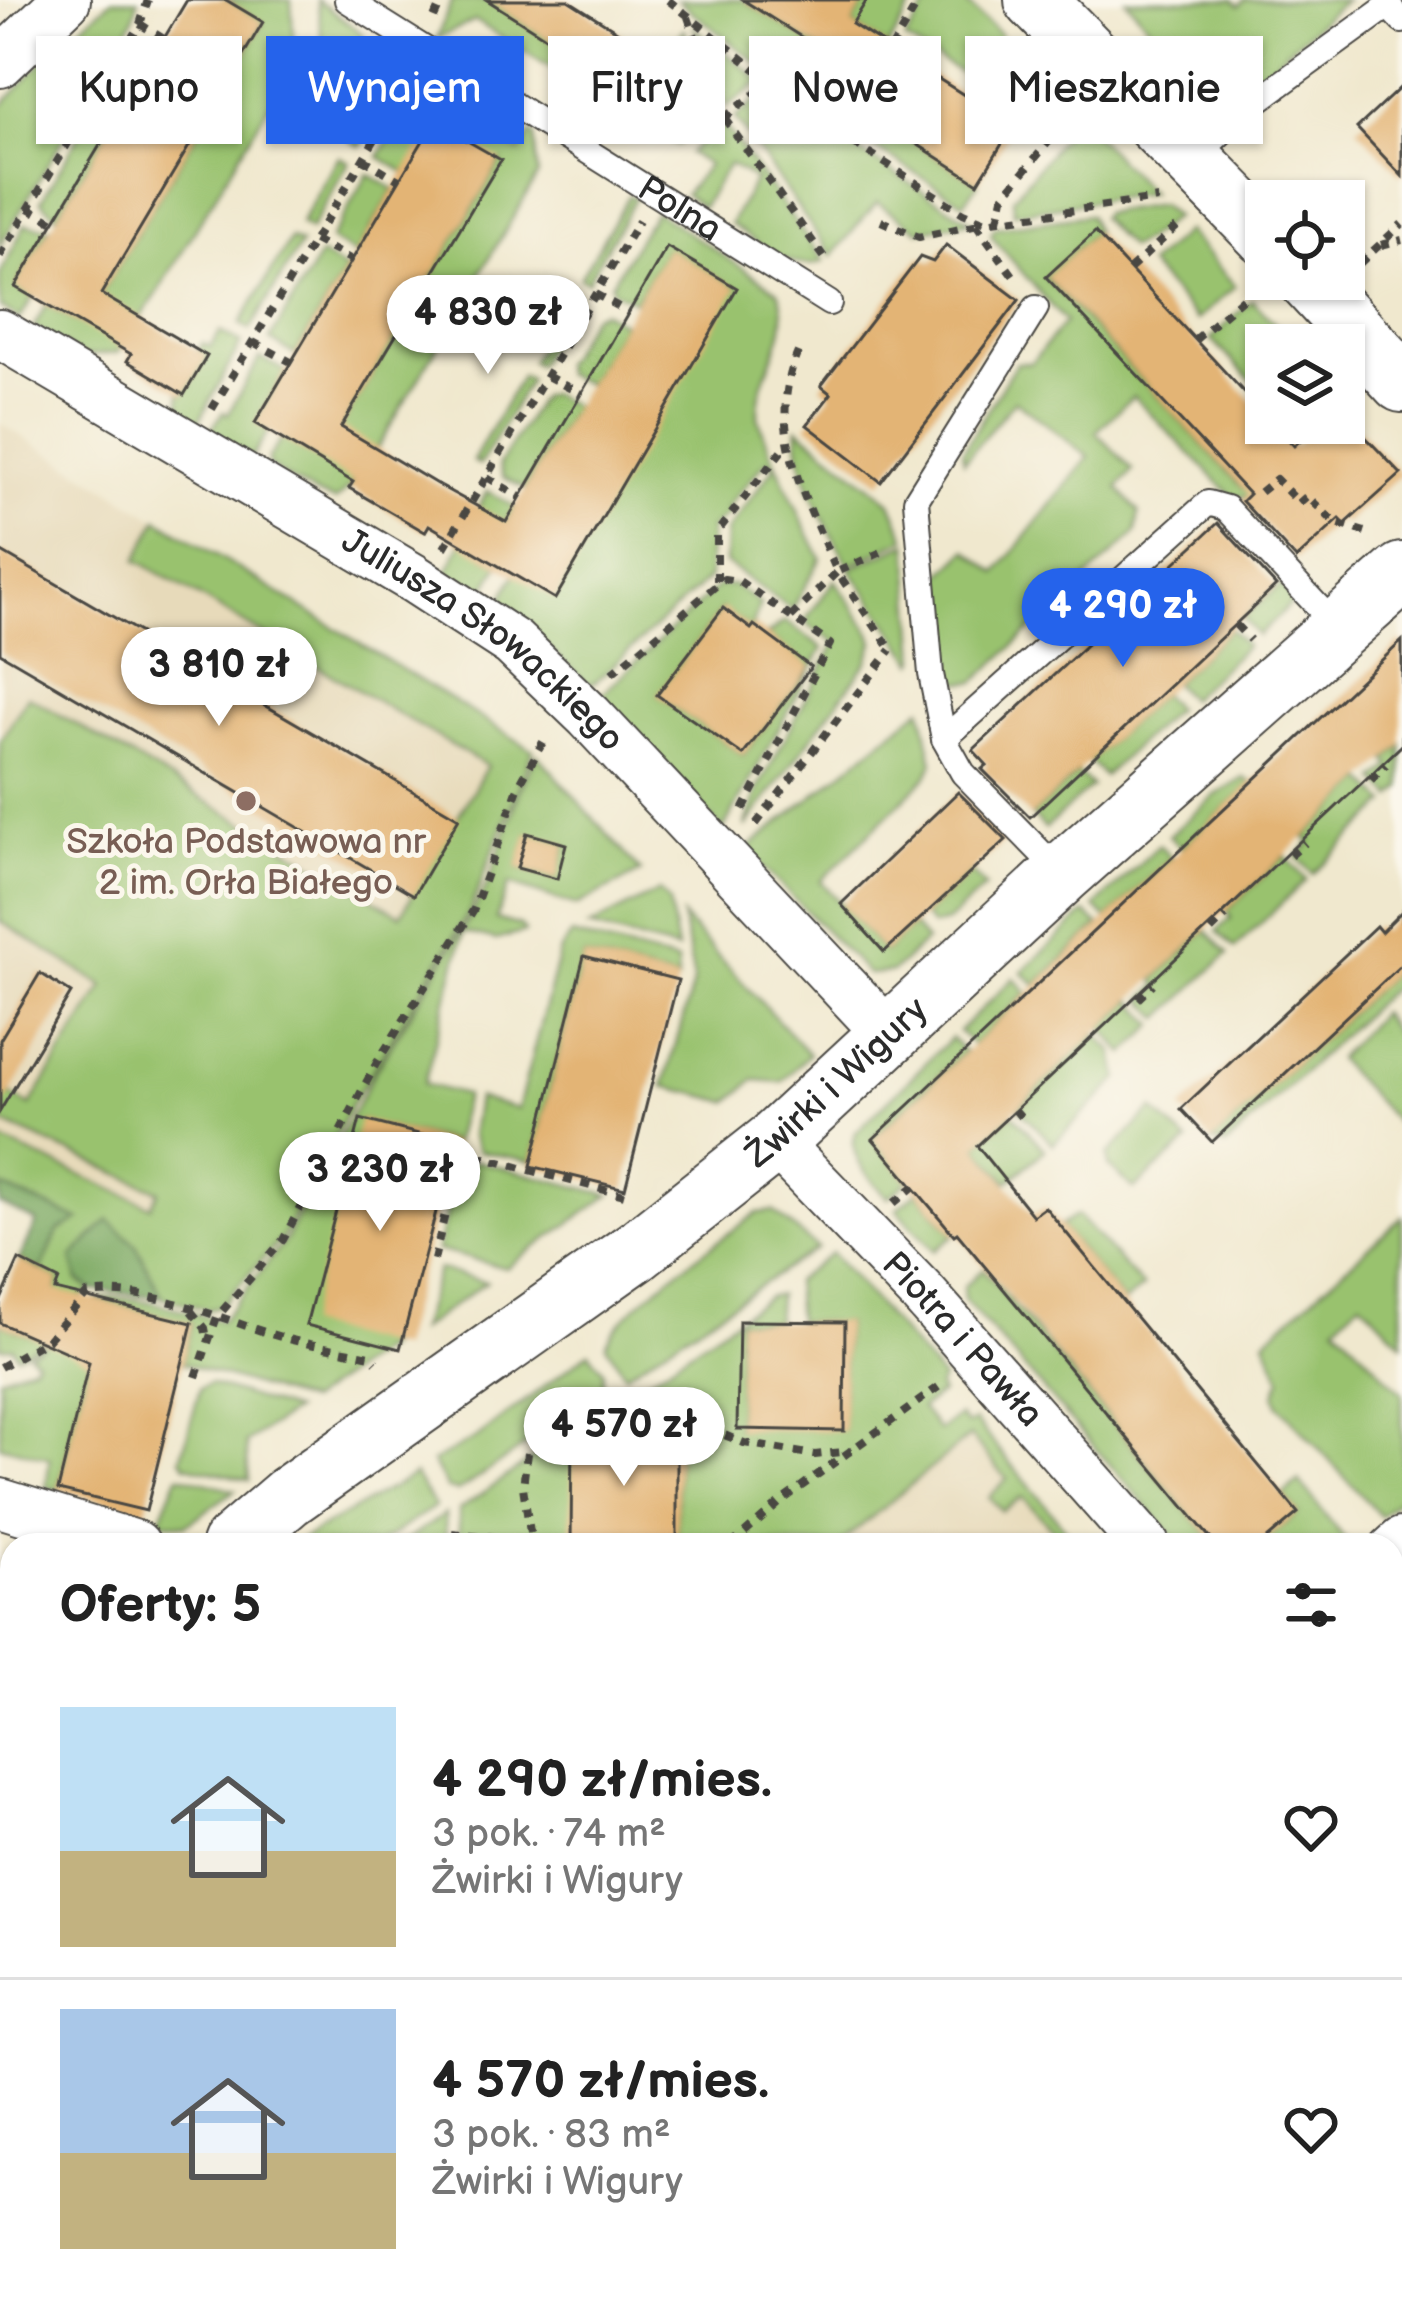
<!DOCTYPE html>
<html lang="pl">
<head>
<meta charset="utf-8">
<style>
	body { margin:0; font-family:"Balsamiq Sans",sans-serif; background:#f6f6f6; color:#222; height:100vh; display:flex; flex-direction:column; font-size:45px; white-space:nowrap }
	* { box-sizing:border-box; margin:0 }
	p { font-size:39px; color:#767676 }
	.icon { flex:none; width:66px; height:66px; fill:none; stroke:currentColor; stroke-width:2; stroke-linecap:round; stroke-linejoin:round }
	.map { position:relative; flex:1; overflow:hidden }
	.panel { position:absolute; left:0px; top:1533px; width:1404px; height:771px; display:flex; flex-direction:column; background:#fff; border-radius:36px 36px 0 0; box-shadow:0 3px 9px #0004 }
	.panel>* { flex:none }
	.hud { position:absolute; left:36px; top:36px; width:1332px; height:108px; display:flex; gap:24px }
	.buttons { position:absolute; left:1245px; top:180px; display:grid; gap:24px }
	.buttons a { display:grid; place-items:center; width:120px; height:120px; border-radius:0px; background:#fff; box-shadow:0 3px 9px #0004; font-size:60px }
	.price { position:absolute; translate:-50% -102px; padding:0 27px; border-radius:42px; background:#fff; color:#222; font-size:39px; line-height:78px; filter:drop-shadow(0 3px 6px #0008) }
	.price::after { content:''; position:absolute; left:50%; top:72px; width:36px; height:27px; margin-left:-18px; background:inherit; clip-path:polygon(0 0,100% 0,50% 100%) }
	.price.on { background:#2563eb; color:#fff }
	ul { padding:0; list-style:none }
	li { display:flex; align-items:center; gap:36px; height:300px; padding:0 60px }
	li+li { border-top:3px solid #e0e0e0 }
	li span { display:grid; place-items:center; flex:none; width:336px; height:240px; border-radius:0px; color:#555 }
	li>.icon { margin-inline-start:auto }
	span .icon { width:144px; height:144px; fill:#fffc; stroke-width:1 }
	li b { font-size:51px }
	h2 { display:flex; justify-content:space-between; align-items:center; height:144px; padding:0 60px; font-size:51px }
	.tag { padding:0 42px; border-radius:0px; background:#fff; box-shadow:0 3px 9px #0004; font-size:42px; line-height:108px }
	.tag.on { background:#2563eb; color:#fff }
	.map>svg:first-child { display:block }
	.built { fill:#e7daba }
	.green { fill:#99c26e; stroke:#62764c; stroke-width:3; fill-rule:evenodd }
	.forest { fill:#7aa861; stroke:#526a46; stroke-width:3 }
	.building { fill:#e3b474 }
	.lines { fill:none; stroke-linecap:round; stroke-linejoin:round }
	.service-casing { stroke:#494743; stroke-width:28 }
	.minor-casing { stroke:#494743; stroke-width:52 }
	.tertiary-casing { stroke:#494743; stroke-width:64 }
	.path { stroke:#494743; stroke-width:8; stroke-dasharray:9 9; stroke-linecap:butt }
	.service { stroke:#fff; stroke-width:24 }
	.minor { stroke:#fff; stroke-width:48 }
	.tertiary { stroke:#fff; stroke-width:60 }
	.education-dot { fill:#8d6e63; stroke:#fbf7ec; stroke-width:4.5 }
	.labels { text-anchor:middle; dominant-baseline:central; stroke-width:10; stroke-linejoin:round; paint-order:stroke }
	.street-label { font-size:36px; fill:#2b2b2b; stroke:#fbf7ec }
	.education-label { font-size:36px; fill:#785e54; stroke:#fbf7ec }
</style>
</head>
<body>
<div class="map">
<svg width="1402" height="2303" viewBox="0 0 1402 2303">
	<rect width="100%" height="100%" fill="#fbf7ec"/>
	<filter id="ink" filterUnits="userSpaceOnUse"><feTurbulence type="fractalNoise" baseFrequency=".00833" numOctaves="2"/><feDisplacementMap in="SourceGraphic" scale="24" xChannelSelector="R" yChannelSelector="G"/><feConvolveMatrix kernelMatrix="1 2 1 2 8 2 1 2 1" color-interpolation-filters="sRGB"/></filter>
	<filter id="wash" filterUnits="userSpaceOnUse"><feTurbulence type="fractalNoise" baseFrequency=".004" numOctaves="4" result="noise"/><feDisplacementMap in="SourceGraphic" scale="48" xChannelSelector="R" yChannelSelector="G"/><feGaussianBlur stdDeviation="2.7" result="paint"/><feColorMatrix in="noise" values="0 0 0 0 0 0 0 0 0 0 0 0 0 0 0 0 0 1.4 0 .05"/><feComposite in="paint" operator="in"/></filter>
	<g filter="url(#wash)">
		<rect width="100%" height="100%" fill="#f0e8ce"/>
		<!-- built -->
		<g class="built">
			<path d="M0,423L525,743L454,871L435,860L194,1270L0,1186Z"/>
			<path d="M975,1421L1079,1545H756Z"/>
		</g>
		<!-- green -->
		<g class="green">
			<path d="M112,0H138L133,20L0,246V108L52,51Z"/>
			<path d="M226,0H291L295,61L157,294L117,353L83,356L34,327L46,305L82,325L263,23Z"/>
			<path d="M317,0L364,35L349,59L370,73L361,92L326,70Z"/>
			<path d="M452,0H487L638,95L684,30L716,116L677,145L475,21L437,38Z"/>
			<path d="M677,0H743L828,54L814,79L978,183L964,203L828,119Z"/>
			<path d="M857,0H916L888,47L852,24L864,5Z"/>
			<path d="M931,0H962L1000,34V45L977,78H970L905,40Z"/>
			<path d="M1126,0H1233L1239,6L1245,0H1345L1225,105L1195,69L1202,61L1182,40L1170,50Z"/>
			<path d="M694,28L762,81L727,107Z"/>
			<path d="M141,35L160,45L128,99L110,89Z"/>
			<path d="M401,52L412,58L360,147L350,141Z"/>
			<path d="M1007,55L1023,59L1067,107L1051,125C1029,124 996,103 989,83Z"/>
			<path d="M771,88L825,130L971,221L919,231L877,202L832,256L735,118Z"/>
			<path d="M414,96L519,152L530,134L534,135L538,175L377,449L373,447L349,488L335,501L313,493L269,466L268,459L282,438L320,461L501,161L405,172L379,157Z"/>
			<path d="M1078,117L1150,193L1014,213L1013,198Z"/>
			<path d="M87,122L108,132L57,216L41,201Z"/>
			<path d="M723,124L824,261C794,276 756,240 730,224L755,180L729,164L702,207L685,194L708,165L689,153Z"/>
			<path d="M339,156L349,162L310,230L300,224Z"/>
			<path d="M368,174L394,189L355,255L330,240Z"/>
			<path d="M629,195L635,198L587,282L580,278Z"/>
			<path d="M1160,205L1174,217L1147,239L1129,248L1100,218L1103,213Z"/>
			<path d="M655,211L778,291C797,336 757,368 758,414C758,428 811,540 821,558L792,610L725,563L726,532L775,466L767,460L726,508L731,511L710,529L709,578L595,682L588,684L499,603L515,575L736,288L667,248L635,301L613,290L611,284Z"/>
			<path d="M1089,215L1095,232L1046,278L1244,489L1272,463L1250,496L1233,497L1133,396L1096,432L1133,470L1118,488L1139,512L1136,533L975,682H954L942,675L940,576L967,550L997,573L1089,457L1015,400L964,461L962,452L1016,363H1031L1065,322L991,236L994,228Z"/>
			<path d="M25,224L50,228L16,286L33,297L20,319L0,307V275Z"/>
			<path d="M1186,231L1235,286L1197,320L1148,265Z"/>
			<path d="M291,239L301,244L250,330L240,324Z"/>
			<path d="M320,255L346,270L295,355L270,340Z"/>
			<path d="M571,294L577,298L537,365L531,361Z"/>
			<path d="M1252,300L1295,345H1266L1263,392L1211,339Z"/>
			<path d="M602,311L623,323L587,384L563,374L562,364L592,315Z"/>
			<path d="M220,332L241,343L195,429L181,417L180,392L184,394L206,357L198,351L203,343L211,347Z"/>
			<path d="M260,358L286,371L256,422L269,431L252,457L209,433L223,412L228,414Z"/>
			<path d="M521,376L529,380L480,465L473,461Z"/>
			<path d="M550,394L574,406L525,489L503,477L499,465L541,396Z"/>
			<path d="M798,428L891,502L906,538L849,565C828,531 794,468 798,428Z"/>
			<path d="M487,491L515,507L485,557L499,565L482,595L446,574Z"/>
			<path d="M158,519L533,750L469,912L352,1103L282,1238L221,1305L209,1310L162,1297L136,1245L78,1280L92,1290L73,1302L42,1342L17,1355L13,1347L0,1348V1323L34,1337L59,1281L41,1271L58,1231L78,1220L0,1186V1140L151,1206L159,1191L0,1122V1089L30,1106L104,986L0,921V741L28,696L401,915L487,766L137,560Z"/>
			<path d="M908,543L917,659L915,662L850,569Z"/>
			<path d="M835,580L871,633L874,642L868,661L745,828L758,789L836,642L809,626L807,617Z"/>
			<path d="M1282,584L1293,602L1258,636L1243,618Z"/>
			<path d="M734,585L760,604L751,629L722,609L658,695L743,755L811,668L767,635L785,621L823,648L723,830L601,700L603,693L718,586Z"/>
			<path d="M1230,629L1246,646L1189,699L1173,683Z"/>
			<path d="M1161,694L1175,709L1104,776L1089,761Z"/>
			<path d="M922,708L933,763L927,776L821,881L884,952L913,926L926,941L892,972L868,974L746,850Z"/>
			<path d="M1402,745V788L1393,797L1377,780L1391,767L1387,760Z"/>
			<path d="M537,754L641,872L576,906L509,884L496,919L521,926L525,932L496,940L464,932L424,1084L465,1095L454,1143L360,1120L388,1346L308,1402L182,1363L192,1323L104,1302L58,1490L46,1487L50,1458L0,1445V1377L34,1364L36,1359L29,1353C54,1341 66,1320 88,1304C114,1286 190,1313 221,1321L285,1241L374,1073L471,916L490,879L520,791ZM528,834L566,845L556,879L518,868Z"/>
			<path d="M1078,773L1091,786L1045,829L1032,815Z"/>
			<path d="M1244,778L1252,783L1182,848L1169,836L1214,796Z"/>
			<path d="M1365,780L1387,803L1313,874L1297,857L1311,842L1305,837Z"/>
			<path d="M1159,845L1171,858L1107,919L1095,907Z"/>
			<path d="M1285,856L1306,880L1235,948L1217,931L1231,918L1227,911Z"/>
			<path d="M971,872L985,887L947,922L932,926L923,916Z"/>
			<path d="M659,891L669,902L677,950L589,927Z"/>
			<path d="M1085,913L1099,925L1036,984L1022,972Z"/>
			<path d="M682,917L809,1054L782,1082L754,1080L729,1102L664,1086L694,980Z"/>
			<path d="M1206,930L1228,954L1161,1018L1143,999L1158,985L1154,980Z"/>
			<path d="M572,935L677,962L678,980L584,956L532,1161L478,1151L471,1135L477,1098L518,1109L560,950Z"/>
			<path d="M1402,964V978L1226,1146L1212,1142Z"/>
			<path d="M1014,978L1027,992L973,1045L959,1031Z"/>
			<path d="M1133,1000L1155,1025L1125,1054L1102,1028Z"/>
			<path d="M1380,1013L1402,1043V1129L1337,1059Z"/>
			<path d="M1096,1034L1114,1052L1119,1079L1053,1144L1018,1108Z"/>
			<path d="M951,1038L964,1052L873,1138L908,1181L888,1198C872,1179 846,1159 856,1132Z"/>
			<path d="M1153,1109L1188,1142L1134,1189L1109,1166L1108,1155Z"/>
			<path d="M1012,1113L1045,1150L1008,1182L977,1146Z"/>
			<path d="M476,1161L610,1195L506,1268L437,1250L458,1170Z"/>
			<path d="M917,1192L954,1235L934,1251L897,1209Z"/>
			<path d="M773,1211L817,1248L625,1374L606,1345C620,1306 721,1240 757,1213Z"/>
			<path d="M1077,1215L1143,1287L1124,1302L1060,1226Z"/>
			<path d="M1402,1217V1343L1361,1300L1336,1324L1402,1393V1496L1380,1516L1278,1404L1275,1394L1281,1378L1265,1340Z"/>
			<path d="M831,1253L942,1379L938,1388L941,1393L921,1408L939,1431L959,1416L967,1425L975,1421L1079,1545H1063L1065,1542L1022,1497L1002,1511L989,1497L1007,1479L970,1436L838,1545H677V1434L628,1433L627,1394L769,1296L778,1295L776,1321H739L737,1428L843,1430L845,1323L797,1321L794,1282Z"/>
			<path d="M438,1269L486,1282L419,1330Z"/>
			<path d="M983,1269L1216,1545H1181L964,1300L963,1287Z"/>
			<path d="M589,1352L603,1370V1393L466,1486L457,1491L447,1489L432,1462L478,1437Z"/>
			<path d="M210,1384L294,1411L246,1442L249,1480L186,1465L181,1459L200,1388Z"/>
			<path d="M608,1406V1433L571,1545L459,1544V1510Z"/>
			<path d="M414,1475L435,1506L377,1545H292Z"/>
			<path d="M178,1476H183L235,1490L186,1525L159,1521Z"/>
			<path d="M1299,1481L1349,1545H1260L1298,1513L1283,1495Z"/>
			<path d="M445,1514L446,1544L400,1545Z"/>
			<path d="M1392,1644L1402,1655V1735L1392,1725Z"/>
			<path d="M1399,1862L1402,1932L1392,1941V1866Z"/>
			<path d="M12,1927V2292H71L66,2303H0V1933Z"/>
			<path d="M1402,1959V2035L1392,2026V1969Z"/>
			<path d="M825,2292H898L914,2303H841Z"/>
		</g>
		<!-- forest -->
		<g class="forest">
			<path d="M0,1186L79,1220L58,1231L41,1271L19,1260L37,1222L0,1204Z"/>
			<path d="M109,1220L136,1245L162,1297L92,1290L78,1280L72,1258Z"/>
		</g>
		<g id="blocks">
			<!-- building -->
			<g class="building">
				<path d="M187,0H226L263,22L101,294L207,356L184,395L127,361L131,354L15,287Z"/>
				<path d="M487,0H568L661,59L638,96Z"/>
				<path d="M743,0H867L852,24L1013,126L978,183L813,78L828,54Z"/>
				<path d="M1402,86V176L1357,128Z"/>
				<path d="M434,122L501,160L341,427L440,486L506,522L667,247L737,288L555,599L429,525L425,532L349,488L353,482L255,423Z"/>
				<path d="M1095,232L1266,416V423H1273L1294,446L1320,423H1352L1401,474L1345,524L1340,519L1296,559L1242,501L1249,494L1046,277Z"/>
				<path d="M946,245L1019,300L881,482L807,425L831,394L821,386L920,257L933,262Z"/>
				<path d="M1218,523L1276,586L1030,817L982,769L987,765L973,750Z"/>
				<path d="M0,551L459,818L414,895L0,653Z"/>
				<path d="M723,608L751,629L754,625L811,667L743,755L657,695Z"/>
				<path d="M1402,641V745L977,1146L1033,1216L1045,1207L1298,1513L1260,1545H1216L957,1233L954,1235L873,1139Z"/>
				<path d="M958,792L1006,840L884,952L841,904Z"/>
				<path d="M527,833L566,844L557,879L517,868Z"/>
				<path d="M1402,911V964L1212,1142L1181,1109L1376,926L1381,932Z"/>
				<path d="M584,956L678,980L625,1189L531,1166Z"/>
				<path d="M40,973L71,993L0,1111V1040Z"/>
				<path d="M360,1119L454,1143L400,1349L306,1325Z"/>
				<path d="M19,1260L59,1280L55,1290L192,1323L146,1511L58,1490L89,1362L0,1323V1302Z"/>
				<path d="M739,1321L845,1322L844,1431L737,1429Z"/>
				<path d="M572,1432L677,1433V1545H571Z"/>
			</g>
		</g>
	</g>
	<g filter="url(#ink)">
		<use href="#blocks" fill-opacity="0" stroke="#494743" stroke-width="3"/>
		<g class="lines">
			<defs>
				<g id="service">
					<path id="s1" d="M347,0L829,303"/>
					<path d="M1193,159L1249,107L1388,6L1402,21"/>
					<path d="M1036,308L916,500L931,674L944,739L963,773L1062,874"/>
					<path d="M944,739L1208,503L1226,508L1338,628"/>
					<path d="M188,2303L198,2292"/>
				</g>
				<g id="minor">
					<path d="M0,63L66,0"/>
					<path id="s2" d="M0,334L413,578L513,643L589,716L890,1036"/>
					<path id="s3" d="M775,1141L922,1293L1145,1545"/>
					<path d="M0,1503L136,1545"/>
					<path d="M1392,1551L1402,1542"/>
					<path d="M1392,2098L1397,2120"/>
					<path d="M1392,2287L1402,2294"/>
				</g>
				<g id="tertiary">
					<path d="M1035,0L1266,235"/>
					<path d="M1307,279L1402,382"/>
					<path id="s4" d="M232,1545L288,1497L636,1251L775,1141L1062,874L1402,573"/>
					<path d="M0,1832L12,1812"/>
					<path d="M680,2292L695,2303"/>
				</g>
			</defs>
			<!-- service casing -->
			<use href="#service" class="service-casing"/>
			<!-- minor casing -->
			<use href="#minor" class="minor-casing"/>
			<!-- tertiary casing -->
			<use href="#tertiary" class="tertiary-casing"/>
			<!-- path -->
			<g class="path">
				<path d="M668,0L829,127L963,213L986,222L1158,199"/>
				<path d="M688,17L724,118L824,257"/>
				<path d="M434,18L442,0"/>
				<path d="M140,24L164,39"/>
				<path d="M891,49L920,0"/>
				<path d="M95,99L119,113"/>
				<path d="M974,102L1007,46"/>
				<path d="M724,118L773,80"/>
				<path d="M363,159L399,180"/>
				<path d="M29,208L54,222"/>
				<path d="M998,220L1003,197L1075,110"/>
				<path d="M881,221L919,237L983,223"/>
				<path d="M976,224L1017,281"/>
				<path d="M314,240L352,260"/>
				<path d="M1381,245L1402,240"/>
				<path d="M0,256L140,24L148,0"/>
				<path d="M1360,263L1402,224"/>
				<path d="M1130,269L1182,222"/>
				<path d="M595,294L628,312"/>
				<path d="M1195,340L1250,292"/>
				<path d="M253,342L291,362"/>
				<path d="M798,352C764,431 807,499 837,572L886,550"/>
				<path d="M547,376L581,394"/>
				<path d="M212,409L412,78"/>
				<path d="M1260,410L1266,404"/>
				<path d="M487,477L520,497"/>
				<path d="M1260,492L1276,479L1299,503L1307,496L1335,523L1365,532"/>
				<path d="M444,548L639,221"/>
				<path d="M717,581V532L788,443"/>
				<path d="M791,617L837,572L893,652"/>
				<path d="M1236,625L1250,640"/>
				<path d="M612,673L724,579L739,581L830,644L741,814"/>
				<path d="M1371,780L1386,765"/>
				<path d="M756,824L891,650"/>
				<path d="M1290,856L1305,843"/>
				<path d="M1211,931L1226,916"/>
				<path d="M1138,999L1153,984"/>
				<path d="M1015,1110L1021,1117"/>
				<path d="M477,1156L624,1195"/>
				<path d="M894,1203L913,1187"/>
				<path d="M434,1260L459,1155L464,1152"/>
				<path d="M191,1311L205,1328L207,1339"/>
				<path d="M0,1367L47,1340L87,1294C153,1285 225,1322 288,1339C315,1346 343,1350 370,1356L376,1362"/>
				<path d="M196,1377L217,1317L283,1240L376,1064L474,909L519,785L543,742"/>
				<path d="M619,1423L700,1425L744,1443L815,1455L852,1451"/>
				<path d="M527,1453L523,1487L532,1545"/>
				<path d="M452,1533L524,1540L528,1545"/>
				<path d="M731,1545L784,1499L944,1383"/>
				<path d="M0,1602L12,1559"/>
				<path d="M0,1680L12,1683"/>
				<path d="M0,1918L12,1915"/>
				<path d="M815,2292L831,2303"/>
				<path d="M927,2292L943,2303"/>
			</g>
			<!-- service -->
			<use href="#service" class="service"/>
			<!-- minor -->
			<use href="#minor" class="minor"/>
			<!-- tertiary -->
			<use href="#tertiary" class="tertiary"/>
		</g>
	</g>
	<!-- markers -->
	<circle class="education-dot" cx="246" cy="801" r="12"/>
	<g class="labels">
		<!-- street labels -->
		<g class="street-label">
			<text stroke="none"><textPath href="#s1" startOffset="393">Polna</textPath></text>
			<text stroke="none"><textPath href="#s2" startOffset="573">Juliusza Słowackiego</textPath></text>
			<text stroke="none"><textPath href="#s4" startOffset="762">Żwirki i Wigury</textPath></text>
			<text stroke="none"><textPath href="#s3" startOffset="273">Piotra i Pawła</textPath></text>
		</g>
		<!-- education labels -->
		<g class="education-label">
			<text x="246" y="842">Szkoła Podstawowa nr<tspan x="246" dy="41">2 im. Orła Białego</tspan></text>
		</g>
	</g>
</svg>
<div class="buttons">
<a><svg class="icon" aria-label="locate" viewBox="0 0 24 24"><circle cx="12" cy="12" r="6"/><path d="M12 2v4M12 18v4M2 12h4M18 12h4"/></svg></a>
<a><svg class="icon" aria-label="layers" viewBox="0 0 24 24"><path d="M12 4l9 5-9 5-9-5zM3 14l9 5 9-5"/></svg></a>
</div>
<b class="price" style="left:488px;top:377px">4 830 zł</b>
<b class="price on" style="left:1123px;top:670px">4 290 zł</b>
<b class="price" style="left:219px;top:729px">3 810 zł</b>
<b class="price" style="left:380px;top:1234px">3 230 zł</b>
<b class="price" style="left:624px;top:1489px">4 570 zł</b>
<div class="hud">
<a class="tag">Kupno</a>
<a class="tag on">Wynajem</a>
<a class="tag">Filtry</a>
<a class="tag">Nowe</a>
<a class="tag">Mieszkanie</a>
</div>
<section class="panel">
<h2>Oferty: 5<svg class="icon" aria-label="filters" viewBox="0 0 24 24"><path d="M4 7h16M4 17h16"/><circle cx="9" cy="7" r="2"/><circle cx="15" cy="17" r="2"/></svg></h2>
<ul>
<li><span style="background:linear-gradient(#bfe0f5 60%,#c2b280 0)"><svg class="icon" aria-label="home" viewBox="0 0 24 24"><path d="M3 11l9-7 9 7M6 9v11h12V9"/></svg></span><div><b>4 290 zł/mies.</b><p>3 pok. · 74 m²</p><p>Żwirki i Wigury</p></div><svg class="icon" aria-label="heart" viewBox="0 0 24 24"><path d="M12 20l-8-8c-3-5 5-10 8-4 3-6 11-1 8 4z"/></svg></li>
<li><span style="background:linear-gradient(#a9c7e8 60%,#c2b280 0)"><svg class="icon" aria-label="home" viewBox="0 0 24 24"><path d="M3 11l9-7 9 7M6 9v11h12V9"/></svg></span><div><b>4 570 zł/mies.</b><p>3 pok. · 83 m²</p><p>Żwirki i Wigury</p></div><svg class="icon" aria-label="heart" viewBox="0 0 24 24"><path d="M12 20l-8-8c-3-5 5-10 8-4 3-6 11-1 8 4z"/></svg></li>
</ul>
</section>
</div>
</body>
</html>
